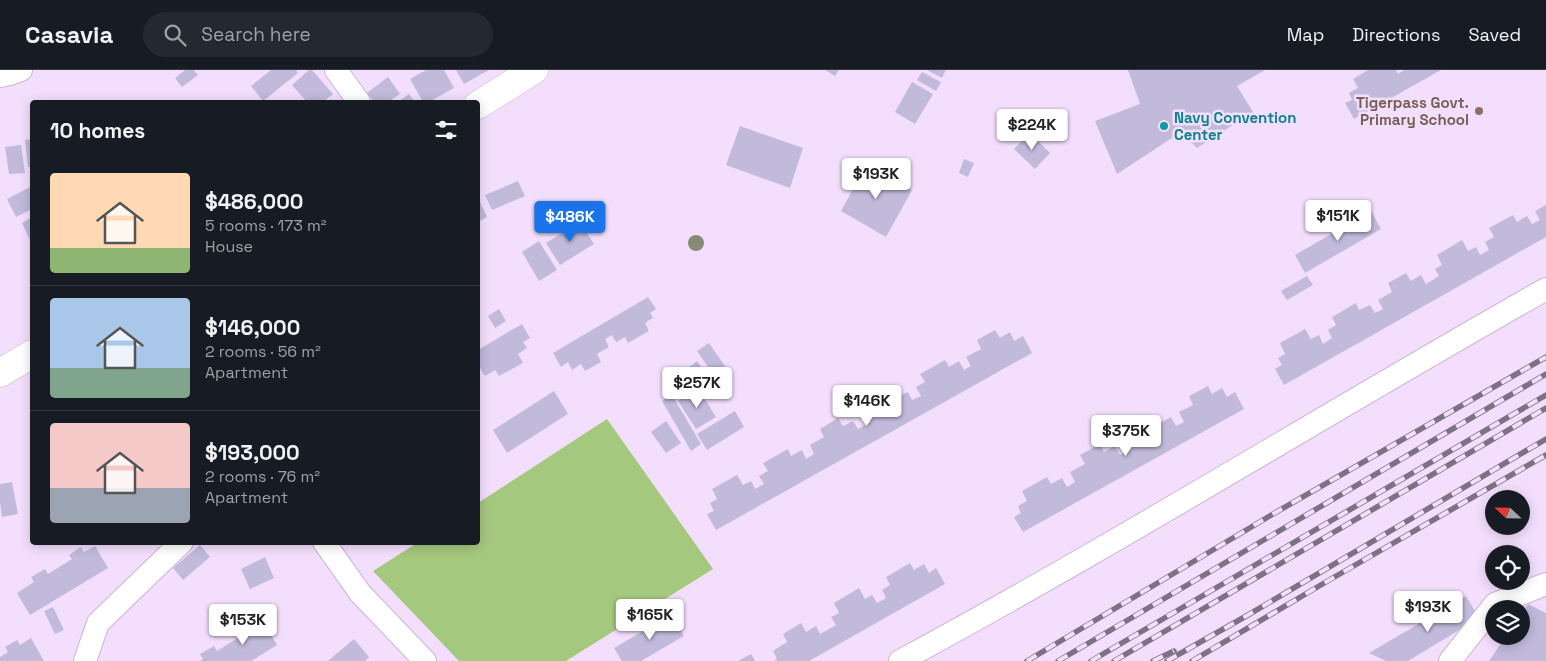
<!DOCTYPE html>
<html lang="en">
<head>
<meta charset="utf-8">
<style>
	body { margin:0; font-family:"Space Grotesk",sans-serif; background:#242831; color:#f1f3f6; height:100vh; display:flex; flex-direction:column; font-size:19px; white-space:nowrap }
	* { box-sizing:border-box; margin:0 }
	p { font-size:16px; color:#9ea1a6 }
	.icon { flex:none; width:28px; height:28px; fill:none; stroke:currentColor; stroke-width:2; stroke-linecap:round; stroke-linejoin:round }
	.map { position:relative; flex:1; overflow:hidden }
	.details { position:absolute; left:30px; top:30px; width:450px; height:445px; display:flex; flex-direction:column; background:#171b24; border-radius:5px; box-shadow:0 2px 12px #0003 }
	.details>* { flex:none }
	.needle { width:32px; rotate:292deg }
	.fabs { position:absolute; left:1485px; top:420px; display:grid; gap:10px }
	.fabs a { display:grid; place-items:center; width:45px; height:45px; border-radius:50%; background:#171b24; box-shadow:0 2px 12px #0003; font-size:25px }
	.price { position:absolute; translate:-50% -42px; padding:0 11px; border-radius:5px; background:#fff; color:#222; font-size:16px; line-height:32px; filter:drop-shadow(0 1px 2px #0008) }
	.price::after { content:''; position:absolute; left:50%; top:30px; width:15px; height:11px; margin-left:-8px; background:inherit; clip-path:polygon(0 0,100% 0,50% 100%) }
	.price.current { background:#1a73e8; color:#fff }
	ul { padding:0; list-style:none }
	li { display:flex; align-items:center; gap:15px; height:125px; padding:0 20px }
	li+li { border-top:1px solid #363941 }
	li span { display:grid; place-items:center; flex:none; width:140px; height:100px; border-radius:5px; color:#555 }
	li>.icon { margin-inline-start:auto }
	span .icon { width:60px; height:60px; fill:#fffc; stroke-width:1 }
	li b { font-size:21px }
	h2 { display:flex; justify-content:space-between; align-items:center; height:60px; padding:0 20px; font-size:21px }
	header { display:flex; align-items:center; gap:30px; box-sizing:border-box; height:70px; padding:0 25px; background:#171b24; border-bottom:1px solid #363941 }
	header strong { font-size:24px }
	nav { display:flex; gap:28px; margin-inline-start:auto; font-size:18px }
	.search { width:350px; height:45px; background:#242831; display:flex; align-items:center; gap:12px; box-sizing:border-box; padding:0 18px; border-radius:28px; color:#9ea1a6; font-size:19px }
	.map>svg:first-child { display:block }
	.green { fill:#a5c87f }
	.building { fill:#c1badb }
	.lines { fill:none; stroke-linecap:round; stroke-linejoin:round }
	.minor-casing { stroke:#cab6d3; stroke-width:24 }
	.secondary-casing { stroke:#cab6d3; stroke-width:29 }
	.minor { stroke:#fff; stroke-width:22 }
	.secondary { stroke:#fff; stroke-width:28 }
	.rail-casing { stroke:#7e7184; stroke-width:5.5 }
	.rail { stroke:#f3dffd; stroke-width:4; stroke-dasharray:11; stroke-linecap:butt }
	.tree { fill:#878b73 }
	.education-dot { fill:#8d6e63; stroke:#f3dffd; stroke-width:2 }
	.culture-dot { fill:#0f9aa8; stroke:#f3dffd; stroke-width:2 }
	.labels { text-anchor:middle; dominant-baseline:central; stroke-width:5; stroke-linejoin:round; paint-order:stroke }
	.education-label { font-size:15px; font-weight:bold; fill:#785e54; stroke:#f3dffd; text-anchor:end }
	.culture-label { font-size:15px; font-weight:bold; fill:#0d838f; stroke:#f3dffd; text-anchor:start }
</style>
</head>
<body>
<header>
<strong>Casavia</strong>
<div class="search"><svg class="icon" aria-label="search" viewBox="0 0 24 24"><circle cx="10" cy="10" r="6"/><path d="M15 15l6 6"/></svg>Search here</div>
<nav><a>Map</a><a>Directions</a><a>Saved</a></nav>
</header>
<div class="map">
<svg width="1546" height="591" viewBox="0 0 1546 591">
	<rect width="100%" height="100%" fill="#f3dffd"/>
	<!-- green -->
	<path class="green" d="M607,349L713,499L566,591H459L373,501L417,473L478,472V433Z"/>
	<!-- building -->
	<g class="building">
		<path d="M185,0H194L198,5L182,17L175,8Z"/>
		<path d="M271,0H296L298,3L263,31L251,16Z"/>
		<path d="M309,0H312L333,24L323,32H307L292,15Z"/>
		<path d="M426,0H444L454,18L429,32H423L410,9Z"/>
		<path d="M456,0H489L464,14Z"/>
		<path d="M825,0H839L835,6Z"/>
		<path d="M927,0H946L942,8Z"/>
		<path d="M1128,0H1265L1237,16L1253,42L1197,78L1181,62L1117,104L1095,51L1140,34Z"/>
		<path d="M1368,0H1396L1398,4L1404,0H1441L1354,49L1345,33L1352,30L1349,23L1358,18L1353,9Z"/>
		<path d="M922,2L941,12L936,21L917,10Z"/>
		<path d="M388,7L400,24L388,32H374L367,23Z"/>
		<path d="M912,12L933,24L915,54L895,42Z"/>
		<path d="M409,24L415,32H398Z"/>
		<path d="M740,56L803,78L790,118L726,95Z"/>
		<path d="M1030,63L1050,83L1035,99L1014,79Z"/>
		<path d="M32,69V97H28L25,70Z"/>
		<path d="M21,75L25,103L9,104L5,77Z"/>
		<path d="M964,89L974,93L968,107L959,103Z"/>
		<path d="M867,94L912,120L886,167L841,141Z"/>
		<path d="M518,111L525,126L492,140L485,125Z"/>
		<path d="M32,116V139L16,147L7,129Z"/>
		<path d="M479,130L487,147L478,152V131Z"/>
		<path d="M1546,135V167L1284,315L1275,299L1282,295L1278,288L1285,284L1280,273L1305,259L1311,269L1319,265L1323,274L1332,268L1328,260L1336,255L1332,247L1356,233L1359,240L1370,235L1375,243L1383,239L1378,230L1392,222L1388,213L1406,203L1411,211L1421,205L1426,214L1439,206L1435,199L1442,195L1437,185L1462,170L1468,181L1476,177L1480,185L1489,180L1485,172L1494,167L1489,158L1513,145L1517,152L1527,146L1532,154L1540,150L1535,141Z"/>
		<path d="M1371,141L1381,159L1305,203L1295,185Z"/>
		<path d="M32,147V174L22,153Z"/>
		<path d="M580,152L594,174L560,195L546,173Z"/>
		<path d="M539,171L557,200L539,211L522,182Z"/>
		<path d="M1307,206L1313,215L1287,230L1281,221Z"/>
		<path d="M648,227L656,239L650,243L653,248L645,253L649,261L628,273L625,267L616,272L612,265L605,269L609,277L597,284L601,292L585,301L581,294L572,300L568,292L561,297L553,283Z"/>
		<path d="M499,239L506,251L495,258L488,246Z"/>
		<path d="M522,254L530,268L523,272L527,278L518,284L523,293L499,306L495,300L485,306L480,298L478,299V280Z"/>
		<path d="M995,260L1000,268L1010,262L1014,271L1023,266L1032,283L716,460L707,444L714,441L710,433L717,429L712,419L737,405L743,415L751,411L755,419L764,414L759,406L768,401L763,393L788,379L791,386L802,380L806,389L814,384L810,375L824,367L820,359L838,348L843,356L853,351L858,359L871,352L867,345L874,340L869,330L894,316L900,326L908,322L912,330L921,326L916,317L925,312L920,304L945,290L949,297L959,291L964,300L971,296L966,287L981,279L977,270Z"/>
		<path d="M709,273L729,302L717,310L697,281Z"/>
		<path d="M697,291L720,322L710,330L687,299Z"/>
		<path d="M1208,316L1212,324L1222,318L1227,327L1235,322L1244,339L1023,462L1014,447L1021,443L1018,436L1027,431L1022,421L1047,407L1051,414L1062,408L1067,417L1075,412L1070,402L1085,394L1080,385L1100,374L1104,382L1115,376L1120,385L1131,379L1128,373L1137,368L1133,359L1157,346L1160,353L1171,347L1176,356L1184,352L1179,342L1193,335L1189,326Z"/>
		<path d="M698,318L716,347L696,359L678,331Z"/>
		<path d="M554,321L568,344L507,383L493,360Z"/>
		<path d="M672,325L701,374L691,381L662,331Z"/>
		<path d="M735,341L744,357L707,380L697,364Z"/>
		<path d="M666,351L681,373L666,383L651,362Z"/>
		<path d="M12,412L18,444L2,447L0,432V414Z"/>
		<path d="M200,475L210,487L183,510L173,498Z"/>
		<path d="M95,476L108,498L30,545L17,523L34,512L31,507L45,499L48,504L72,489L69,485L81,477L84,482Z"/>
		<path d="M265,487L274,508L250,519L241,499Z"/>
		<path d="M910,493L914,500L924,494L929,503L936,498L945,514L809,591H774L777,589L773,581L787,572L783,564L801,553L806,562L816,556L820,564L836,555L831,547L839,543L834,533L859,518L865,529L872,525L877,533L886,528L882,520L890,515L886,507Z"/>
		<path d="M1466,526L1479,548L1408,591H1386L1369,583Z"/>
		<path d="M1528,534L1546,543V591H1489L1506,566H1521V544Z"/>
		<path d="M53,537L64,560L55,564L44,541Z"/>
		<path d="M672,544L684,566L641,591H622L614,578Z"/>
		<path d="M264,553L277,575L251,591H200L203,589L200,584L214,576L217,581L241,566L238,561L250,554L253,559Z"/>
		<path d="M31,568L44,591H0V587L8,582L5,577L17,570L20,575Z"/>
		<path d="M354,569L369,587L365,591H328Z"/>
		<path d="M751,584L755,591H738Z"/>
	</g>
	<g class="lines">
		<defs>
			<g id="minor">
				<path d="M336,0L359,32"/>
				<path d="M0,6L10,4L21,0"/>
				<path d="M324,472L360,523L425,591"/>
				<path d="M85,591L98,553L182,472"/>
				<path d="M900,591C1119,473 1330,341 1546,219"/>
				<path d="M1450,591L1495,534L1546,514"/>
			</g>
			<g id="secondary">
				<path d="M478,35L534,0"/>
				<path d="M0,303L32,284"/>
			</g>
		</defs>
		<!-- minor casing -->
		<use href="#minor" class="minor-casing"/>
		<!-- secondary casing -->
		<use href="#secondary" class="secondary-casing"/>
		<!-- minor -->
		<use href="#minor" class="minor"/>
		<!-- secondary -->
		<use href="#secondary" class="secondary"/>
		<defs>
			<g id="rail">
				<path d="M1027,591L1273,444L1546,287"/>
				<path d="M1058,591L1546,304"/>
				<path d="M1091,591L1546,325"/>
				<path d="M1114,591L1546,338"/>
				<path d="M1153,591L1174,581"/>
				<path d="M1167,591L1248,545L1546,369"/>
				<path d="M1192,591L1331,509L1546,385"/>
			</g>
		</defs>
		<!-- rail casing -->
		<use href="#rail" class="rail-casing"/>
		<!-- rail -->
		<use href="#rail" class="rail"/>
	</g>
	<!-- trees -->
	<circle class="tree" cx="696" cy="173" r="8"/>
	<!-- markers -->
	<circle class="education-dot" cx="1479" cy="41" r="5"/>
	<circle class="culture-dot" cx="1164" cy="56" r="5"/>
	<g class="labels">
		<!-- education labels -->
		<g class="education-label">
			<text x="1469" y="32">Tigerpass Govt.<tspan x="1469" dy="17">Primary School</tspan></text>
		</g>
		<!-- culture labels -->
		<g class="culture-label">
			<text x="1174" y="47">Navy Convention<tspan x="1174" dy="17">Center</tspan></text>
		</g>
	</g>
</svg>
<div class="fabs">
<a><svg class="needle" viewBox="-14 -14 28 28"><path d="M0-13l5 13h-10z" fill="#e53935"/><path d="M0 13l5-13h-10z" fill="#9ea1a6"/></svg></a>
<a><svg class="icon" aria-label="locate" viewBox="0 0 24 24"><circle cx="12" cy="12" r="6"/><path d="M12 2v4M12 18v4M2 12h4M18 12h4"/></svg></a>
<a><svg class="icon" aria-label="layers" viewBox="0 0 24 24"><path d="M12 4l9 5-9 5-9-5zM3 14l9 5 9-5"/></svg></a>
</div>
<b class="price" style="left:1032px;top:81px">$224K</b>
<b class="price" style="left:876px;top:130px">$193K</b>
<b class="price" style="left:1338px;top:172px">$151K</b>
<b class="price current" style="left:570px;top:173px">$486K</b>
<b class="price" style="left:697px;top:339px">$257K</b>
<b class="price" style="left:867px;top:357px">$146K</b>
<b class="price" style="left:1126px;top:387px">$375K</b>
<b class="price" style="left:1428px;top:563px">$193K</b>
<b class="price" style="left:650px;top:571px">$165K</b>
<b class="price" style="left:243px;top:576px">$153K</b>
<section class="details">
<h2>10 homes<svg class="icon" aria-label="filters" viewBox="0 0 24 24"><path d="M4 7h16M4 17h16"/><circle cx="9" cy="7" r="2"/><circle cx="15" cy="17" r="2"/></svg></h2>
<ul>
<li><span style="background:linear-gradient(#ffd9b3 75%,#8fb573 0)"><svg class="icon" aria-label="home" viewBox="0 0 24 24"><path d="M3 11l9-7 9 7M6 9v11h12V9"/></svg></span><div><b>$486,000</b><p>5 rooms · 173 m²</p><p>House</p></div></li>
<li><span style="background:linear-gradient(#a9c7e8 70%,#7fa58c 0)"><svg class="icon" aria-label="home" viewBox="0 0 24 24"><path d="M3 11l9-7 9 7M6 9v11h12V9"/></svg></span><div><b>$146,000</b><p>2 rooms · 56 m²</p><p>Apartment</p></div></li>
<li><span style="background:linear-gradient(#f6c9c9 65%,#9aa5b1 0)"><svg class="icon" aria-label="home" viewBox="0 0 24 24"><path d="M3 11l9-7 9 7M6 9v11h12V9"/></svg></span><div><b>$193,000</b><p>2 rooms · 76 m²</p><p>Apartment</p></div></li>
</ul>
</section>
</div>
</body>
</html>
